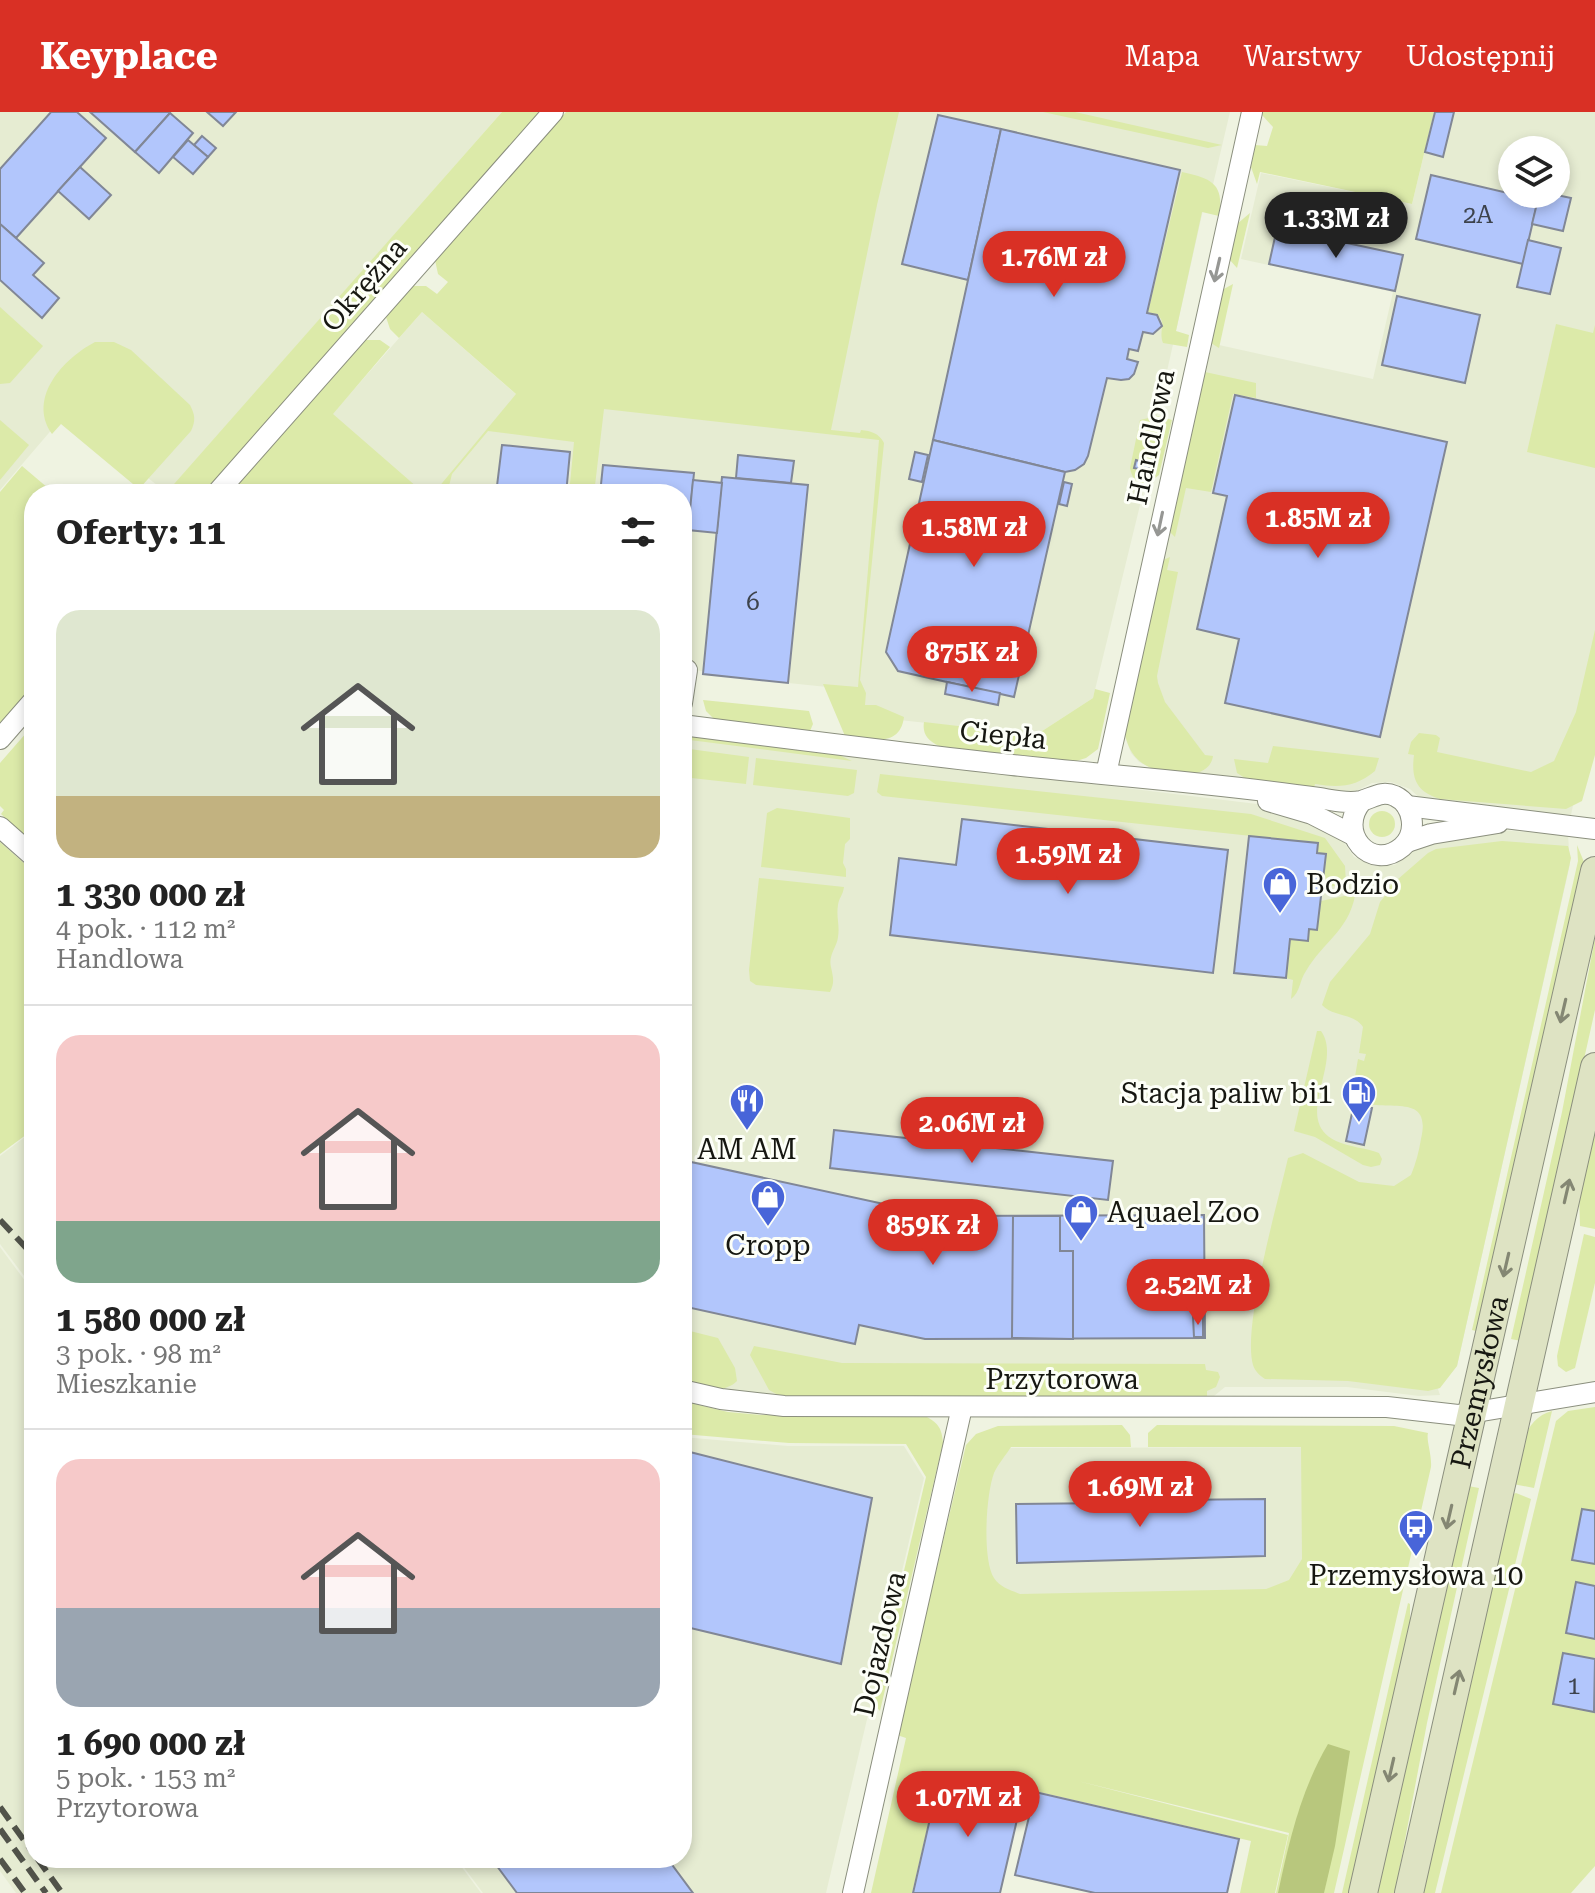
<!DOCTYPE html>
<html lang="pl">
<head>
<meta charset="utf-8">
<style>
	body { margin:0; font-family:"Roboto Serif",serif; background:#f2f2f2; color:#222; height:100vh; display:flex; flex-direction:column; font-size:30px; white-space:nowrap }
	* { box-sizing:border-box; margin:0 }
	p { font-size:26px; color:#767676 }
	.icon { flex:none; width:44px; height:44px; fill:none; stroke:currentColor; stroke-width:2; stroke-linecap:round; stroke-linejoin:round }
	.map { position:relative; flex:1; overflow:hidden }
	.side { position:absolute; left:24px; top:372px; width:668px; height:1384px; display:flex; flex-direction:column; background:#fff; border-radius:32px; box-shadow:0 4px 12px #0003 }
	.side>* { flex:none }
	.tools { position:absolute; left:1498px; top:24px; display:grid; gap:16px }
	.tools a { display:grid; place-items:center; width:72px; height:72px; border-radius:50%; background:#fff; box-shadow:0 4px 12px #0003; font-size:40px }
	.price { position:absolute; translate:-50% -68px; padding:0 18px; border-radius:28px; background:#d93025; color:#fff; font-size:26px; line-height:52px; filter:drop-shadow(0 2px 4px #0008) }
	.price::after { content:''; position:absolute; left:50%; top:48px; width:24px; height:18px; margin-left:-12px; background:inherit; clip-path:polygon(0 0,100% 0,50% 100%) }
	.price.on { background:#222; color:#fff }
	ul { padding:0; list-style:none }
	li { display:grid; align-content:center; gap:16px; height:424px; padding:0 32px }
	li+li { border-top:2px solid #e0e0e0 }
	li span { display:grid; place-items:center; height:248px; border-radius:24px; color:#555 }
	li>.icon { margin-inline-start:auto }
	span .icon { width:144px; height:144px; fill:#fffc; stroke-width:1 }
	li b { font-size:34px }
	h2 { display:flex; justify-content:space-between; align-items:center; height:96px; padding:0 32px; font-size:34px }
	header { display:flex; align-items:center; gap:48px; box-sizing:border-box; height:112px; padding:0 40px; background:#d93025; color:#fff }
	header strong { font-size:38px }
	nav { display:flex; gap:44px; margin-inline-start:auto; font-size:28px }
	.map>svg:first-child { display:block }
	.built { fill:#e6ecd2; fill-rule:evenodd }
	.green { fill:#dceaa9 }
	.forest { fill:#b8c77d }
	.building { fill:#b2c6fc; stroke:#818796; stroke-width:2 }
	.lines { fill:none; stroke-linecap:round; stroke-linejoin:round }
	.minor-casing { stroke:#8b8f7e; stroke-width:22 }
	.secondary-casing { stroke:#8b8f7e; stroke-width:30 }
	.minor { stroke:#fff; stroke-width:20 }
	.secondary { stroke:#dee3c3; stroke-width:28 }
	.rail { stroke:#51534a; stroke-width:6; stroke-dasharray:16 8; stroke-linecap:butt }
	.oneway { stroke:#969794 }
	.oneway2 { stroke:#848773 }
	.labels { text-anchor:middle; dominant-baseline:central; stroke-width:6; stroke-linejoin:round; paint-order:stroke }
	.number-label { font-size:24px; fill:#3d434c }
	.street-label { font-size:28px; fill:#161711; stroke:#fdfff8 }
	.poi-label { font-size:28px; fill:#161711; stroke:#fdfff8 }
</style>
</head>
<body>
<header>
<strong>Keyplace</strong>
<nav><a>Mapa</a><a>Warstwy</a><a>Udostępnij</a></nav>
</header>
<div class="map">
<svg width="1595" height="1781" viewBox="0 0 1595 1781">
	<rect width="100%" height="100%" fill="#eff3e1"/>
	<!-- built -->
	<g class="built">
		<path d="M0,0H502L167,381L66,301L0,378Z"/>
		<path d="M892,0H1230L1207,98H1203L1157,304L1161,307L1093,586L1036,623L854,603L856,578L703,562V559L682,557V382H262L422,200L526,291Z"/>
		<path d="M1434,0H1595V589L1571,703L1424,690L1410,677L1391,670L1372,671L1350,682L1158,659L1139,650L1131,641L1123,619L1210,231L1373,267L1393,180L1241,147L1261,61L1412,92ZM1512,38H1556V82H1512Z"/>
		<path d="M682,622L1257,692L1278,697L1341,726L1354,745L1373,754L1395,753L1420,733L1499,718L1568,723L1570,752L1457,1254L1438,1277L1440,1283L1419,1284L1347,1275H1225L1214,1284L1207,1285L780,1284L720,1278L682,1268Z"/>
		<path d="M34,1018V1177L0,1132V1044Z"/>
		<path d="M0,1135L34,1181V1746H455L481,1781H16L0,1759Z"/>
		<path d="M682,1325L788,1334H904L924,1366L826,1781H483L457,1746H682Z"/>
		<path d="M1416,1335L1375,1521L941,1483L1000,1336Z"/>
	</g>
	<!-- green -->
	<g class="green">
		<path d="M502,0H539L203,382H150L157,373L167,380Z"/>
		<path d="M566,0H899L877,93L831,318L860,321L861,318C871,319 879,321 884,331L860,568L866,581L865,593H876L904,605C900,637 868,627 845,624L823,572L858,575L879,328L604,297L594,382H569L574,330L488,319L452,362L447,382H433L516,282L422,200L399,226L390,217L386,205L412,174H426L437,182L448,170L438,162L435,148Z"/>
		<path d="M1043,0H1075L1222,33L1208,36Z"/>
		<path d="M1263,0H1434L1412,92L1260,60L1257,72L1251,55L1255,33L1267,34L1273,15L1262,3Z"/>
		<path d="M1182,60C1210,66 1225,71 1219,104L1202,100L1176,219L1189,223L1187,235L1163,231C1157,216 1172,206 1148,200Z"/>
		<path d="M1250,101L1237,156L1229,147L1237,112Z"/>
		<path d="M1233,172L1219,236L1211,231L1222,178Z"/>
		<path d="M0,195L43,234L10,271L0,272Z"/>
		<path d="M1556,212L1593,221L1595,213V356L1527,340Z"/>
		<path d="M366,228H380L390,235L333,302L425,382H230Z"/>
		<path d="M95,230H114L131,238L190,293C195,303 196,308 191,319L139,377L61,312L52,322C27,286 63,247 95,230Z"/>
		<path d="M1205,260L1256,271V286L1233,282L1211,380L1186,376L1175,425L1170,420L1169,412Z"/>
		<path d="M1157,304L1172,308L1159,363C1146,374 1134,376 1130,356L1140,308Z"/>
		<path d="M0,308L29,333L0,368Z"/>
		<path d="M22,354L55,382H34V573L0,612V380Z"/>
		<path d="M1170,445L1167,458L1178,460L1157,564L1158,571L1165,590L1205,643L1213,644C1209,672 1159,663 1142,651C1131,643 1127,632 1124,619L1163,448Z"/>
		<path d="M1595,518V643L1582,689L1566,697L1440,687C1416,680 1411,666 1414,643L1408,642L1411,630L1419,621L1436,623L1440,626L1437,640L1531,660L1554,649L1576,600Z"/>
		<path d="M1095,577L1110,581L1098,637L1086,646L1073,650L939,634C928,629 922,622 924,610L1036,623L1093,586Z"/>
		<path d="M703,588L809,599L813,612L810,619L715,608L706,599Z"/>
		<path d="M34,612V732L1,702L4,698L0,694V651Z"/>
		<path d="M682,623L839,643L852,649L682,627Z"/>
		<path d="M1273,634L1379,646L1375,659C1356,675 1339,676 1315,672L1313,679L1248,668L1237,661L1234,647L1268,651Z"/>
		<path d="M682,636L749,645L746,672L682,665Z"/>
		<path d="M756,646L857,658L854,681L848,684L753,673Z"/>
		<path d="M880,662L1251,702L1325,726L1345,754L1346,772L1322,776L1326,743L1317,741V731L882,684L877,680Z"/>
		<path d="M777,696L850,706V727L845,732L843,751L846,757V765L761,755L767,701Z"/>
		<circle cx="1382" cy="712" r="13"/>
		<path d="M1502,729L1568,734L1571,746L1457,1254L1440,1276L1428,1279L1348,1269L1265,1267C1259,1263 1255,1259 1253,1253C1242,1215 1278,1090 1288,1046L1303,1041L1359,1070L1394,1074L1411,1063C1416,1051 1419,1039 1421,1027C1434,972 1372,1009 1352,982L1358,947L1364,949L1366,942L1359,941L1363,915C1354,901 1333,905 1322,893L1330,870L1370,822L1380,790L1389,779L1390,774L1428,741L1436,737Z"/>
		<path d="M0,730L34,760V1017L0,1042Z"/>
		<path d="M1577,733L1584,750L1480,1220L1472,1218L1578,749Z"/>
		<path d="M759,766L844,775C843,783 839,786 838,793C836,805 840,813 838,825C837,835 828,843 831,855C833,865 835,870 830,880L756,873L750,869L749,858Z"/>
		<path d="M1349,783L1355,784C1348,819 1323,830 1306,859C1299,869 1301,879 1291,887L1293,868L1286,866L1290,827L1307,829L1309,817H1317L1321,789Z"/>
		<path d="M1595,826V898L1521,1229L1511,1227L1562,1000Z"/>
		<path d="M1317,919H1321C1344,951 1291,1007 1336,1029C1349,1035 1366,1036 1379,1041L1382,1047L1380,1053L1371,1055L1363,1053L1315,1025L1294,1019Z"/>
		<path d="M1595,1012V1117L1580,1114L1579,1080Z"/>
		<path d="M1584,1122L1595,1125V1171L1575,1256L1566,1260L1558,1254L1557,1244Z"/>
		<path d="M682,1217L718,1226L735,1256L737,1269C722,1284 699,1274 682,1268Z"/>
		<path d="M754,1234L842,1251L1205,1252L1206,1258L1218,1260L1220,1265L1216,1275L1207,1279V1285L780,1284L769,1278L750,1243Z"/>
		<path d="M682,1289L728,1300L761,1303L927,1305C939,1312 942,1317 943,1331L880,1599L873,1591L926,1365L906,1332L789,1331L683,1322Z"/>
		<path d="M1595,1295V1754L1571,1781H1441L1556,1309L1568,1299Z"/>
		<path d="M1552,1299L1534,1376L1513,1372C1519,1346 1521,1307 1552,1299Z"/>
		<path d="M1122,1313L1130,1323L1131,1335H1011C1006,1343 998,1352 994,1361C986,1382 982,1447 994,1466C1000,1475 1010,1478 1020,1482L1266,1477L1289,1468L1302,1447L1301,1335H1148V1321L1157,1313L1394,1314L1428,1321C1426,1328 1432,1343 1431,1355L1334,1781H1276L1289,1721L1078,1669L1288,1723L1275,1781H1240L1251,1729L1035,1679L1033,1684L940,1661L912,1781H871L906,1626L897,1623L966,1333L976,1322L998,1314Z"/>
		<path d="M1468,1374L1479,1376L1427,1611L1395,1781H1377Z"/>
		<path d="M1516,1381L1531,1387L1435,1781H1422L1511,1383Z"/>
		<path d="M1408,1491L1410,1492V1518L1350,1781H1342Z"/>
	</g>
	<!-- forest -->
	<path class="forest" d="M1328,1632L1350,1639L1335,1734L1324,1781H1278C1289,1729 1301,1678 1328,1632Z"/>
	<!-- building -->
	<g class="building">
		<path d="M51,0H77L106,26L16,126L0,112V57Z"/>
		<path d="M90,0H169L170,1L135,40Z"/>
		<path d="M207,0H236L223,14Z"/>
		<path d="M1435,0H1454L1443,45L1425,40Z"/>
		<path d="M170,1L193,21L159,61L135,40Z"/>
		<path d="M938,3L1001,17L968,168L902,152Z"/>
		<path d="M1001,17L1180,58L1147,201L1157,203L1162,214L1153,222L1143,220L1138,239L1129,237L1127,247L1138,250L1134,262L1129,267L1121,268L1107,266L1088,344L1084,352L1075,358L1065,360L933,328Z"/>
		<path d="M202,24L216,36L208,45L194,33Z"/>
		<path d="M188,28L208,45L193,62L173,45Z"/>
		<path d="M80,55L111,83L89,107L58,79Z"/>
		<path d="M1431,63L1538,88L1523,152L1416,127Z"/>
		<path d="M1552,82L1571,86L1563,119L1532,112L1539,83L1552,85Z"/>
		<path d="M0,112L44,151L33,163L59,186L42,206L0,168Z"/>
		<path d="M1277,116L1403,143L1395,179L1269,152Z"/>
		<path d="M1528,128L1561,136L1550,182L1517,175Z"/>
		<path d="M1397,184L1480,203L1465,271L1382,253Z"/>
		<path d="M1235,283L1447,330L1380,625L1225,591L1239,527L1197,517L1227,384L1213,381Z"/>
		<path d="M933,328L1065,360L1014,585L898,559L886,540Z"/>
		<path d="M502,333L570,340L566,382H496Z"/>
		<path d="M915,340L928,343L922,370L909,367Z"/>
		<path d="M738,343L794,349L791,371L736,366Z"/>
		<path d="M1136,348L1150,352L1148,359L1134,356Z"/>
		<path d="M603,353L694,361L682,480V382H600Z"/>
		<path d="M722,365L808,373L788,571L703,562Z"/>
		<path d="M693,368L722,371L717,421L688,418Z"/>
		<path d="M1064,370L1072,372L1067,394L1059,392Z"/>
		<path d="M947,570L1000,581L998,593L945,582Z"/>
		<path d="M962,707L1228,738L1213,861L890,823L899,746L956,753Z"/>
		<path d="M1249,724L1318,731L1317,741L1326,742L1317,818L1309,817L1308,829L1290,827L1286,866L1234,861Z"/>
		<path d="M1354,992L1372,996L1364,1033L1346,1029Z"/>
		<path d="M834,1018L1113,1049L1108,1088L830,1056Z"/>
		<path d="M682,1048L939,1104L1204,1103L1205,1226L925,1227L859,1213L855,1232L682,1194Z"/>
		<path d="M1013,1104H1060V1139H1073V1227L1012,1226Z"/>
		<path d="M1193,1205H1203V1225H1194Z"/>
		<path d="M682,1338L872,1386L841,1552L682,1514Z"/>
		<path d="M1171,1380V1388L1265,1387V1444L1017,1451L1016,1392L1111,1391V1381Z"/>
		<path d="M1582,1397L1595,1399V1452L1572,1448Z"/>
		<path d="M1576,1470L1595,1474V1527L1566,1521Z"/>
		<path d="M1563,1541L1595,1547L1594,1600L1553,1592Z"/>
		<path d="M940,1663L1023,1682L1000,1781H913Z"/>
		<path d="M1035,1680L1239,1727L1227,1781H1095L1015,1763Z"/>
		<path d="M491,1746H667L693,1781H517Z"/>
	</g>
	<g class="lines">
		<defs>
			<g id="minor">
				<path d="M216,382L553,0"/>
				<path d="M682,591L687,558"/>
				<path d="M682,613C792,627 902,641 1012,653C1114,664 1217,671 1319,686C1332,688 1347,692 1361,689C1373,686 1381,678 1395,684C1414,693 1418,721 1402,735C1371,761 1335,720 1362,689"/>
				<path d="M0,627L34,588"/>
				<path d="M1106,662L1252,0"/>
				<path d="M1268,689L1312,702L1353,723"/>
				<path d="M1407,694L1595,717"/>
				<path d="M0,715L34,745"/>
				<path d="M1407,730L1431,722L1498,711"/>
				<path d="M682,1278L721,1287L784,1294L1387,1295L1458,1303L1595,1280"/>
				<path d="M853,1781L962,1295"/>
			</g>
			<g id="secondary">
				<path id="s1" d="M1363,1781L1595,759"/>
				<path d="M1409,1781L1595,955"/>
			</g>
		</defs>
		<!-- minor casing -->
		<use href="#minor" class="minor-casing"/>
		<!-- secondary casing -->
		<use href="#secondary" class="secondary-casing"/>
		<!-- minor -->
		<use href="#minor" class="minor"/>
		<!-- secondary -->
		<use href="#secondary" class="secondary"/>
		<!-- rail -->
		<g class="rail">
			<path d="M0,1108L34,1144"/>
			<path d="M0,1695L34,1742"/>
			<path d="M0,1717L46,1781"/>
			<path d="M37,1746L62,1781"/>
			<path d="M0,1747L25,1781"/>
		</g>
	</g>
	<!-- one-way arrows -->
	<defs><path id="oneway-shaft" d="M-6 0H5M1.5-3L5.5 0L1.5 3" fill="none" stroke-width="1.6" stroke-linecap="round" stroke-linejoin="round" transform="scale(2)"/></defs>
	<g class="oneway">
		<use href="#oneway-shaft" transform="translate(1217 158) rotate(103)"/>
		<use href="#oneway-shaft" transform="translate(1160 412) rotate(102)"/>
	</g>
	<g class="oneway2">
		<use href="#oneway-shaft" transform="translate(1563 899) rotate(103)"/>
		<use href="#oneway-shaft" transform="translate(1567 1079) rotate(-77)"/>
		<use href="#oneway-shaft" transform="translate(1506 1153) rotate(103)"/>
		<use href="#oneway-shaft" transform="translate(1449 1405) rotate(103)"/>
		<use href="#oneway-shaft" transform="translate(1457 1570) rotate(-77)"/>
		<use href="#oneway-shaft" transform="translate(1391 1658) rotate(103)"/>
	</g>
	<!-- icons -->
	<defs>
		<symbol id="shop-pin" viewBox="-11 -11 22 30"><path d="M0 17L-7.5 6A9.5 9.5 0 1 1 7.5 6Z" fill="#4865d9" stroke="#fdfff8"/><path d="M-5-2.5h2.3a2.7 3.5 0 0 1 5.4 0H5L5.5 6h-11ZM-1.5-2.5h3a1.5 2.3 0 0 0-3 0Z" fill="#fff"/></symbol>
		<symbol id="fuel-pin" viewBox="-11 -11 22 30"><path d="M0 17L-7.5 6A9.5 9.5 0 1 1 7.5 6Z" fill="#4865d9" stroke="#fdfff8"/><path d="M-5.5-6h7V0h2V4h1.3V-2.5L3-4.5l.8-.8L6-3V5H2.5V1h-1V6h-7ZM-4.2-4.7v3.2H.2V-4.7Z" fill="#fff"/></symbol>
		<symbol id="restaurant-pin" viewBox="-11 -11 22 30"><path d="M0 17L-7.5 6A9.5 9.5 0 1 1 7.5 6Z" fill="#4865d9" stroke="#fdfff8"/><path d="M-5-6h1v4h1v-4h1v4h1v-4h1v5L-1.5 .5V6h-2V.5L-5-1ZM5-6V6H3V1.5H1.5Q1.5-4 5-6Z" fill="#fff"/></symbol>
		<symbol id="bus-pin" viewBox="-11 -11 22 30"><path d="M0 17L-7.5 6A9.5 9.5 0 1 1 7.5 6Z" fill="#4865d9" stroke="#fdfff8"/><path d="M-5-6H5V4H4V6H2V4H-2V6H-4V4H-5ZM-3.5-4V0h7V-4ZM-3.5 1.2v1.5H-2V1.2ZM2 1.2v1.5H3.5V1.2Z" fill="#fff"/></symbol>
	</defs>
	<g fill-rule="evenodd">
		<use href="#shop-pin" x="1260" y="752" width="40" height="54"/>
		<use href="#fuel-pin" x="1339" y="961" width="40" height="54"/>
		<use href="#restaurant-pin" x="727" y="969" width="40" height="54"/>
		<use href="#shop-pin" x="748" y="1065" width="40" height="54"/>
		<use href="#shop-pin" x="1061" y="1080" width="40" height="54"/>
		<use href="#bus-pin" x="1396" y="1395" width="40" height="54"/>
	</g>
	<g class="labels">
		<!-- number labels -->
		<g class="number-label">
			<text x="1478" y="103">2A</text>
			<text x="753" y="490">6</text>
			<text x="1574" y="1574">1</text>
		</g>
		<!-- street labels -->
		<g class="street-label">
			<text transform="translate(364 173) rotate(-49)">Okrężna</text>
			<text transform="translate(1151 325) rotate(-78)">Handlowa</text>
			<text transform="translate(1003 623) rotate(6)">Ciepła</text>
			<text x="1062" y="1267">Przytorowa</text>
			<text stroke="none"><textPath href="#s1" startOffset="524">Przemysłowa</textPath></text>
			<text transform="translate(880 1532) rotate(-77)">Dojazdowa</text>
		</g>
		<!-- poi labels -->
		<g class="poi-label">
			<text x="1306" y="772" text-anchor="start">Bodzio</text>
			<text x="1333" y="981" text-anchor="end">Stacja paliw bi1</text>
			<text x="747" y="1037">AM AM</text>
			<text x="1107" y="1100" text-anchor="start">Aquael Zoo</text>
			<text x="768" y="1133">Cropp</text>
			<text x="1416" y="1463">Przemysłowa 10</text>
		</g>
	</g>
</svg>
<div class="tools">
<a><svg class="icon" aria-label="layers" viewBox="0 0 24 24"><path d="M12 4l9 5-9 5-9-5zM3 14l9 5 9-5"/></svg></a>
</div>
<b class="price on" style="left:1336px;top:148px">1.33M zł</b>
<b class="price" style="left:1054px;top:187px">1.76M zł</b>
<b class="price" style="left:1318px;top:448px">1.85M zł</b>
<b class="price" style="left:974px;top:457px">1.58M zł</b>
<b class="price" style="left:972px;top:582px">875K zł</b>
<b class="price" style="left:1068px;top:784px">1.59M zł</b>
<b class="price" style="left:972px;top:1053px">2.06M zł</b>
<b class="price" style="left:933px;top:1155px">859K zł</b>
<b class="price" style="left:1198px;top:1215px">2.52M zł</b>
<b class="price" style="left:1140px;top:1417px">1.69M zł</b>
<b class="price" style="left:968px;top:1727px">1.07M zł</b>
<section class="side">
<h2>Oferty: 11<svg class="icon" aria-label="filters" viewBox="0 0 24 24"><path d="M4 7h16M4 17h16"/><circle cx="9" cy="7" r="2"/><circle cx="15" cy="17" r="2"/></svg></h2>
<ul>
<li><span style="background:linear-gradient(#dfe7d0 75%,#c2b280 0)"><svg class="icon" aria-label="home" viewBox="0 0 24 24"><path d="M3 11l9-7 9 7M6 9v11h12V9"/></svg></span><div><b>1 330 000 zł</b><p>4 pok. · 112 m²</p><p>Handlowa</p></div></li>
<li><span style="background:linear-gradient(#f6c9c9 75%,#7fa58c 0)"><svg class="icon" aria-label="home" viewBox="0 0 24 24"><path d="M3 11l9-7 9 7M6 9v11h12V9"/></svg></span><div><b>1 580 000 zł</b><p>3 pok. · 98 m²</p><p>Mieszkanie</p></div></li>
<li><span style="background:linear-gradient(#f6c9c9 60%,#9aa5b1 0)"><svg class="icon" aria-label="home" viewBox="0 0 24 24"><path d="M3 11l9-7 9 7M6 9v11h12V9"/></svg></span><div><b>1 690 000 zł</b><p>5 pok. · 153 m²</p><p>Przytorowa</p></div></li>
</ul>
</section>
</div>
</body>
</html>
